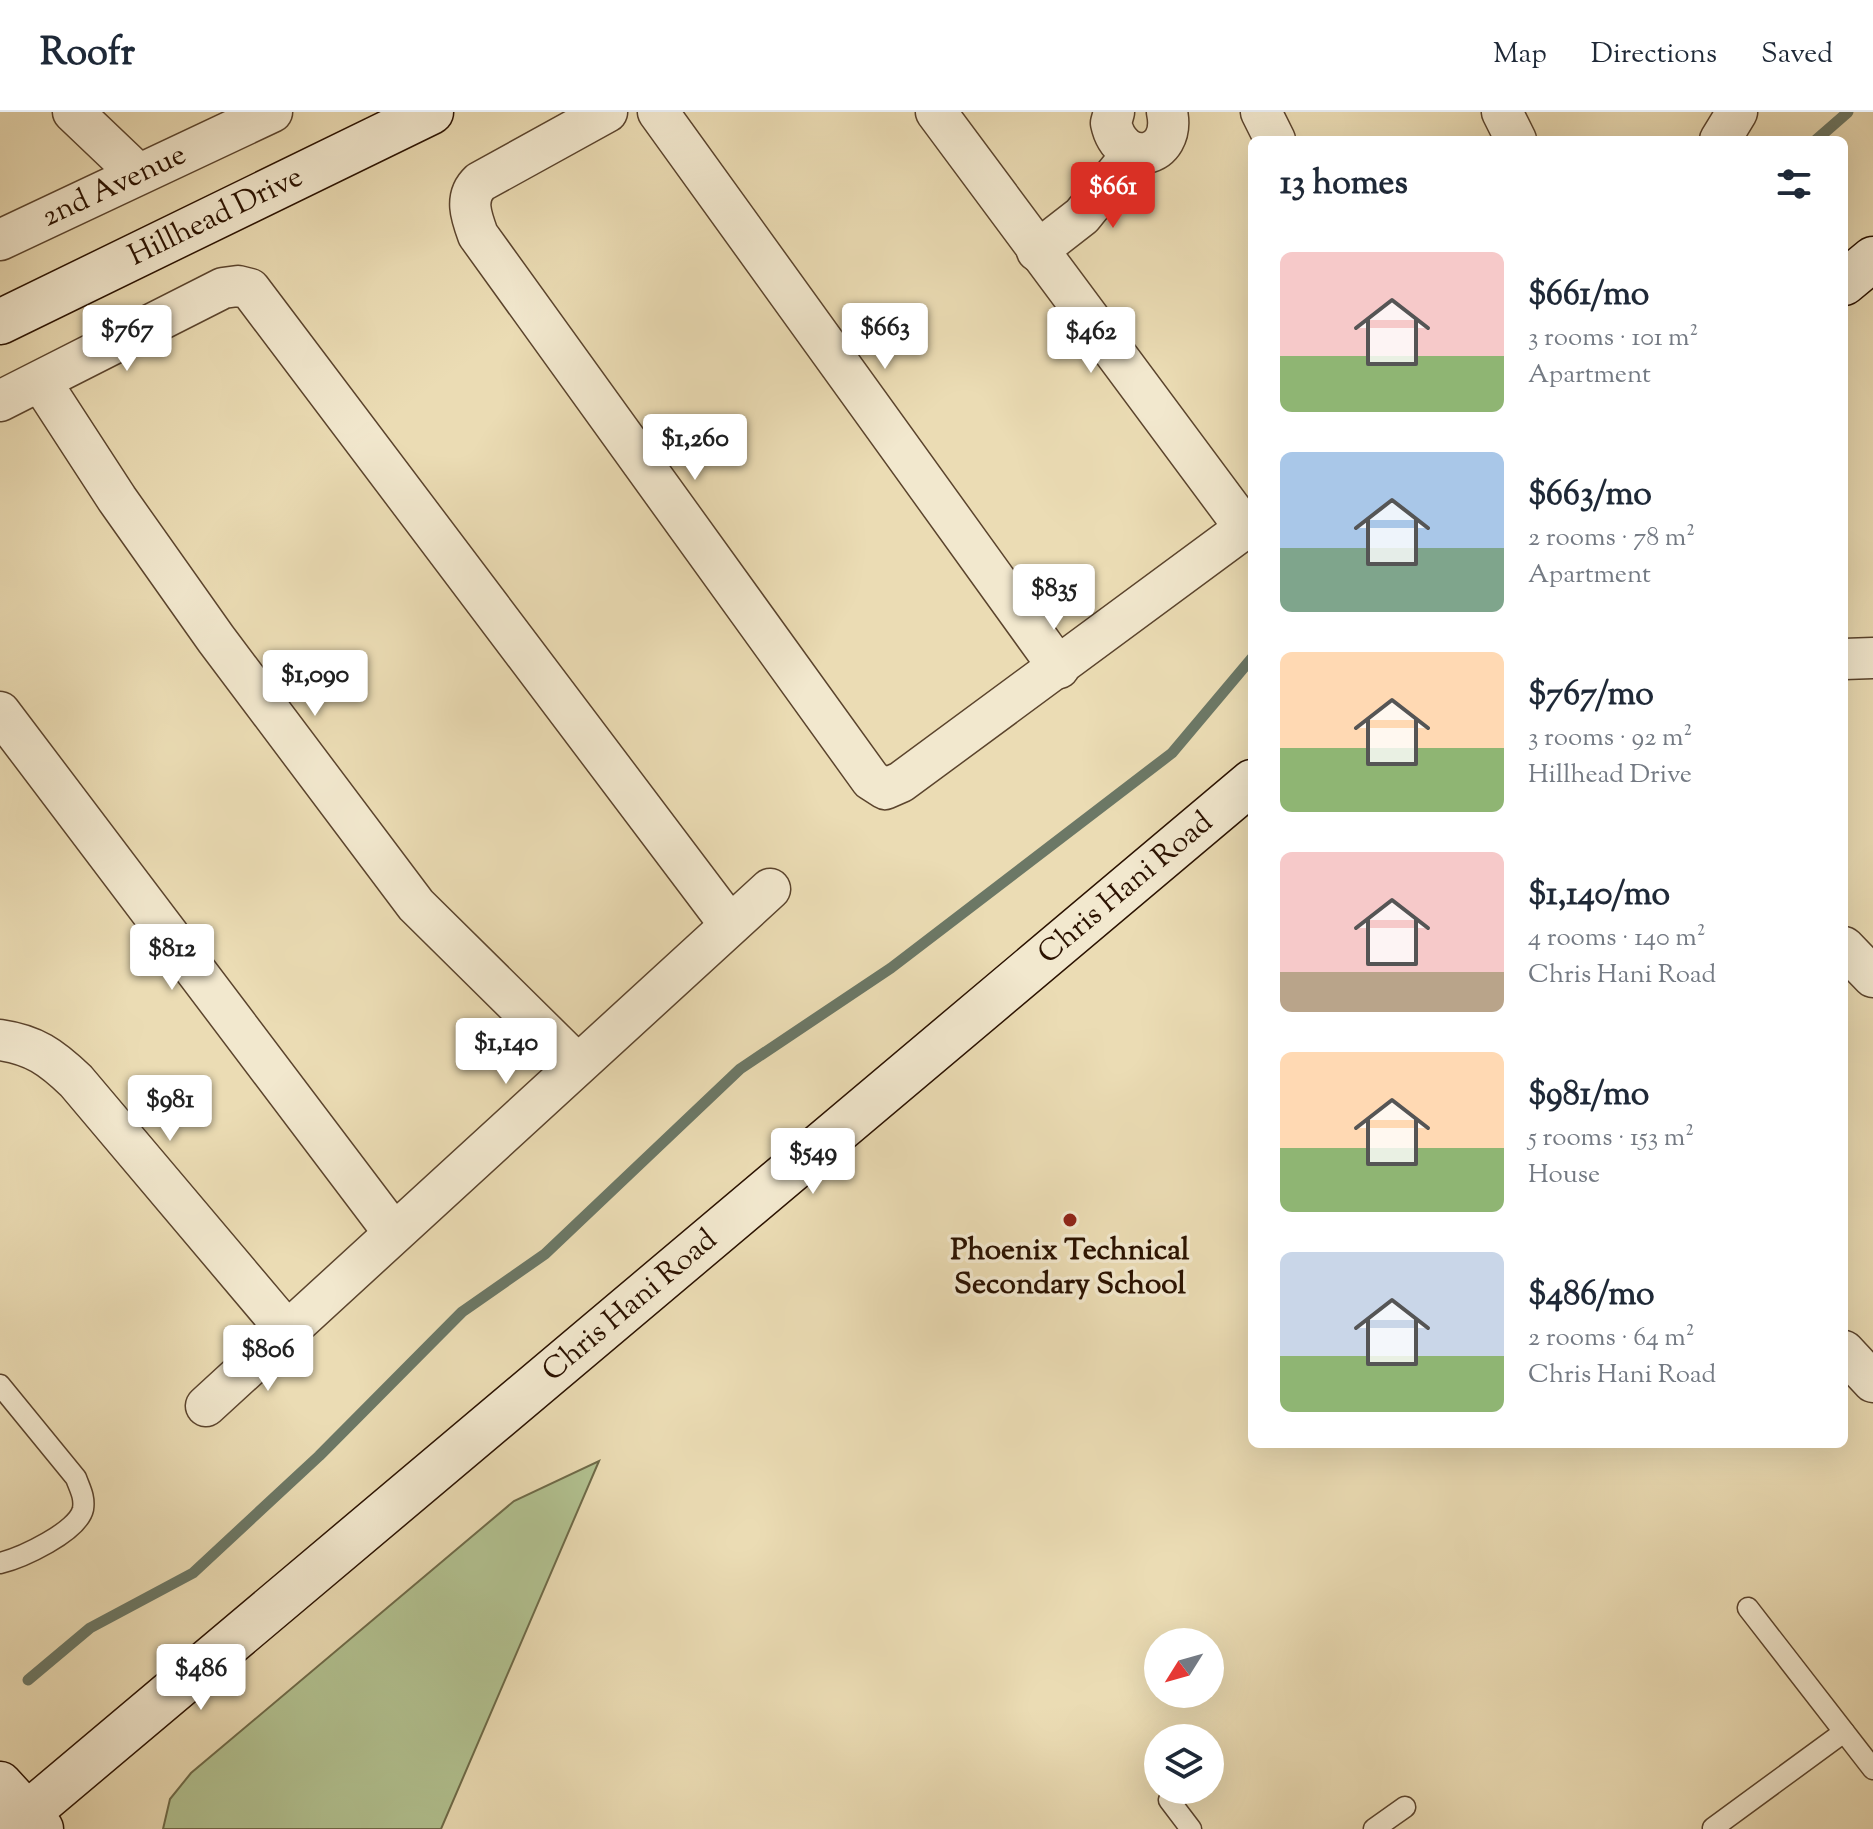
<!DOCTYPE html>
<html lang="en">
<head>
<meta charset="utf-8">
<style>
	body { margin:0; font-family:"Sorts Mill Goudy",serif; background:#f2f2f3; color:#1f2937; height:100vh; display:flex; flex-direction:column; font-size:30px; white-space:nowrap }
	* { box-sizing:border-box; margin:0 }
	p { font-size:26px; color:#747a83 }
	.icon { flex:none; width:44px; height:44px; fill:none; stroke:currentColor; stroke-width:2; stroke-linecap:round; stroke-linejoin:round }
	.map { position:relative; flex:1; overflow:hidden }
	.panel { position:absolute; left:1248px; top:24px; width:600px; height:1312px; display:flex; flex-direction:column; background:#fff; border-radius:12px; box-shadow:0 8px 32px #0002 }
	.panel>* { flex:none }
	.needle { width:52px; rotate:233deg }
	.tools { position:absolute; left:1144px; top:1516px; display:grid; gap:16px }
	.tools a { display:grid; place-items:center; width:80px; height:80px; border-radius:50%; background:#fff; box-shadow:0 8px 32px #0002; font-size:40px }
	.price { position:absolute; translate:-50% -68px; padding:0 18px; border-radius:8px; background:#fff; color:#222; font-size:26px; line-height:52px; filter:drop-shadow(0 2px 4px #0008) }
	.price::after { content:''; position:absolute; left:50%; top:48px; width:24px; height:18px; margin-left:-12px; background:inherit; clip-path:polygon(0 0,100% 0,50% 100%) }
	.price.on { background:#d93025; color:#fff }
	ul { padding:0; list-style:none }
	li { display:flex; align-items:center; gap:24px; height:200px; padding:0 32px }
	li span { display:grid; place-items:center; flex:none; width:224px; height:160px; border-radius:12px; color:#555 }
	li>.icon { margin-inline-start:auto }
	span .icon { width:96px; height:96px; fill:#fffc; stroke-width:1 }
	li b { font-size:34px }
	h2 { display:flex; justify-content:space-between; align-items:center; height:96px; padding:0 32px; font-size:34px }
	header { display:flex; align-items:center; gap:48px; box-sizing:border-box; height:112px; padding:0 40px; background:#fff; border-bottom:2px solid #e0e1e3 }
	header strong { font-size:38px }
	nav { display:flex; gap:44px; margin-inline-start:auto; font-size:28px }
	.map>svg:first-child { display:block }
	.green { fill:#b2c291; stroke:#6e6a48; stroke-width:2 }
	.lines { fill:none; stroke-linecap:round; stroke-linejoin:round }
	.stream { stroke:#6c7866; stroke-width:11 }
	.lane-casing { stroke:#5b442d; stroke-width:23 }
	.street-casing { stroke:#5b442d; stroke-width:43 }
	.secondary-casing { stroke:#2b1200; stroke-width:47 }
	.lane { stroke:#f2e8ce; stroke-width:20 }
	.street { stroke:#f2e8ce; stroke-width:40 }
	.secondary { stroke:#f2e8ce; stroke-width:44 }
	.poi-dot { fill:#8f2418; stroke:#f2e8ce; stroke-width:3 }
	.labels { text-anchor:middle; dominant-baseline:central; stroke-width:7; stroke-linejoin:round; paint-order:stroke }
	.street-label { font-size:30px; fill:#2b1200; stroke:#f2e8ce }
	.poi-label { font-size:30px; font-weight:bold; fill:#2b1200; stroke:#f2e8ce }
</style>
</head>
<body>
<header>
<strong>Roofr</strong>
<nav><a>Map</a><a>Directions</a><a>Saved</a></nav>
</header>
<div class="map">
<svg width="1873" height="1717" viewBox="0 0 1873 1717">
	<rect width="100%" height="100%" fill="#ebdcb4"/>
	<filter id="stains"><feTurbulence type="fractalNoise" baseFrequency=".0025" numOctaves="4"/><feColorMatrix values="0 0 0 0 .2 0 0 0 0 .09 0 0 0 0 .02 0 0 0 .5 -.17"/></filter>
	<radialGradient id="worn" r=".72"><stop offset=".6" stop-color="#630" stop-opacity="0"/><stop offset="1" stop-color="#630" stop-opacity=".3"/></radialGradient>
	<!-- green -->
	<path class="green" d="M599,1349L441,1717H163L170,1687L191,1661L514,1389Z"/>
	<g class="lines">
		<!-- stream -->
		<g class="stream">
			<path d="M1816,28L1848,0"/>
			<path d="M28,1568L90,1516L193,1461L319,1344L462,1200L545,1142L740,957L891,856L1172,641L1252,546"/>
		</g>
		<defs>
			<g id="lane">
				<path d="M0,1273L76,1366C80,1377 85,1385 83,1397C78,1420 21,1446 0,1451"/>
				<path d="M1748,1496L1873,1657"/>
				<path d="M1169,1688L1191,1717"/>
				<path d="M1713,1716L1844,1620"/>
				<path d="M1374,1717L1405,1695"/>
			</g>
			<g id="street">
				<path d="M73,0L137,61"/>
				<path d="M607,0L480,70C464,85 471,104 478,123L871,668L885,677L901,670L1252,411"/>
				<path d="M658,0L1059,556"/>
				<path d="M936,0L1245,416"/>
				<path d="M1114,0L1111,11C1121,58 1177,47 1167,0"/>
				<path d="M1261,0L1275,28"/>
				<path d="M1502,0L1516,28"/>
				<path d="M1720,28L1737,0"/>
				<path id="s1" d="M0,128L272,0"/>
				<path d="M1037,139L1082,104L1133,41"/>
				<path d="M41,270L117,387L216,527L416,793L577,952"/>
				<path d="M0,289L223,176L238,174L250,177L730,813"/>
				<path d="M1844,547L1873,546"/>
				<path d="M0,600L394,1121"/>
				<path d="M1844,835L1873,865"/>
				<path d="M0,928C34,933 51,945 76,969L288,1220"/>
				<path d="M1844,1239L1873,1270"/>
				<path d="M206,1294L770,777"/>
			</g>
			<g id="secondary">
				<path d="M1844,171L1873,147"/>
				<path id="s2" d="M0,210L431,0"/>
				<path d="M0,1672L41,1717"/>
				<path id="s3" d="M9,1717L1252,670"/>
			</g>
		</defs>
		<!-- lane casing -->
		<use href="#lane" class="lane-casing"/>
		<!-- street casing -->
		<use href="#street" class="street-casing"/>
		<!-- secondary casing -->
		<use href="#secondary" class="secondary-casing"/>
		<!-- lane -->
		<use href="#lane" class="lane"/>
		<!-- street -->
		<use href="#street" class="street"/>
		<!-- secondary -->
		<use href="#secondary" class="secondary"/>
	</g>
	<!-- markers -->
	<circle class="poi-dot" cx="1070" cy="1108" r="8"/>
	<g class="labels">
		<!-- street labels -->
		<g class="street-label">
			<text stroke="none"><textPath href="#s1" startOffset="126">2nd Avenue</textPath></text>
			<text stroke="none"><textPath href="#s2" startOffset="240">Hillhead Drive</textPath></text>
			<text stroke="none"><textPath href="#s3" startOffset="1460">Chris Hani Road</textPath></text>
			<text stroke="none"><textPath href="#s3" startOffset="812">Chris Hani Road</textPath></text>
		</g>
		<!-- poi labels -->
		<g class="poi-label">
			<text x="1070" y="1139">Phoenix Technical<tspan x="1070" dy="34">Secondary School</tspan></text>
		</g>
	</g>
	<rect width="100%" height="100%" filter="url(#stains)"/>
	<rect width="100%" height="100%" fill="url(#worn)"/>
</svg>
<div class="tools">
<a><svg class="needle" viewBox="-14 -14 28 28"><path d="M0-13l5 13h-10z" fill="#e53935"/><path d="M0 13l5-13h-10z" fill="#747a83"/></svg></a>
<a><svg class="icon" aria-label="layers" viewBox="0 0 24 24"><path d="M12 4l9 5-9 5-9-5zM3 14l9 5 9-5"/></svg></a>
</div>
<b class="price on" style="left:1113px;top:118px">$661</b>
<b class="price" style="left:885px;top:259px">$663</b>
<b class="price" style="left:127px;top:261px">$767</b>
<b class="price" style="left:1091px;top:263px">$462</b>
<b class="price" style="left:695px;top:370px">$1,260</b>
<b class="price" style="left:1054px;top:520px">$835</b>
<b class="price" style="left:315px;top:606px">$1,090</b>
<b class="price" style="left:172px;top:880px">$812</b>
<b class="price" style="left:506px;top:974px">$1,140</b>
<b class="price" style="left:170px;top:1031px">$981</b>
<b class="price" style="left:813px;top:1084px">$549</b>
<b class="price" style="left:268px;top:1281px">$806</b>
<b class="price" style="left:201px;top:1600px">$486</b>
<section class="panel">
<h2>13 homes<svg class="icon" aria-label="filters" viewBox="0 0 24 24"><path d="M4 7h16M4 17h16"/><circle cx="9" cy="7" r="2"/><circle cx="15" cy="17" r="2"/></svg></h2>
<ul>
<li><span style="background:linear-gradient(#f6c9c9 65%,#8fb573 0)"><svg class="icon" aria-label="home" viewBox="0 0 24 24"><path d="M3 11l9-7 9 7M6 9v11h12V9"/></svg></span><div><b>$661/mo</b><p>3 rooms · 101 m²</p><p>Apartment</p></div></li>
<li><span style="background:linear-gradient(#a9c7e8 60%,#7fa58c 0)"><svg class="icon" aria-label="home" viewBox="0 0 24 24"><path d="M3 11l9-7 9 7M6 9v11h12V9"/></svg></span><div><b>$663/mo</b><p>2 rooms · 78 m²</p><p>Apartment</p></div></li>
<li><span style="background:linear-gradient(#ffd9b3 60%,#8fb573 0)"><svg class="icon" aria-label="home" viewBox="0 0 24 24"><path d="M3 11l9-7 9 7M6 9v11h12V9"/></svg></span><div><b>$767/mo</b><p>3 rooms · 92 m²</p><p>Hillhead Drive</p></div></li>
<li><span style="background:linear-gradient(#f6c9c9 75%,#b9a48a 0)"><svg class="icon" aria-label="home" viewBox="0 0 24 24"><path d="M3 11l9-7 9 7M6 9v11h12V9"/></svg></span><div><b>$1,140/mo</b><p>4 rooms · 140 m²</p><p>Chris Hani Road</p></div></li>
<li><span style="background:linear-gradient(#ffd9b3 60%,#8fb573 0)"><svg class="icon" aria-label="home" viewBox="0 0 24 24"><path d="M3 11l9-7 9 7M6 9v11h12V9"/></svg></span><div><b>$981/mo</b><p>5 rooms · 153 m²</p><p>House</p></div></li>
<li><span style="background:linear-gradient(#c9d6e8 65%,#8fb573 0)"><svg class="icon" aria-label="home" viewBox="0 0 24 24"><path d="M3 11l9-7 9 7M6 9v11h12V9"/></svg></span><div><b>$486/mo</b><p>2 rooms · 64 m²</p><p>Chris Hani Road</p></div></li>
</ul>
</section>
</div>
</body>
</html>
